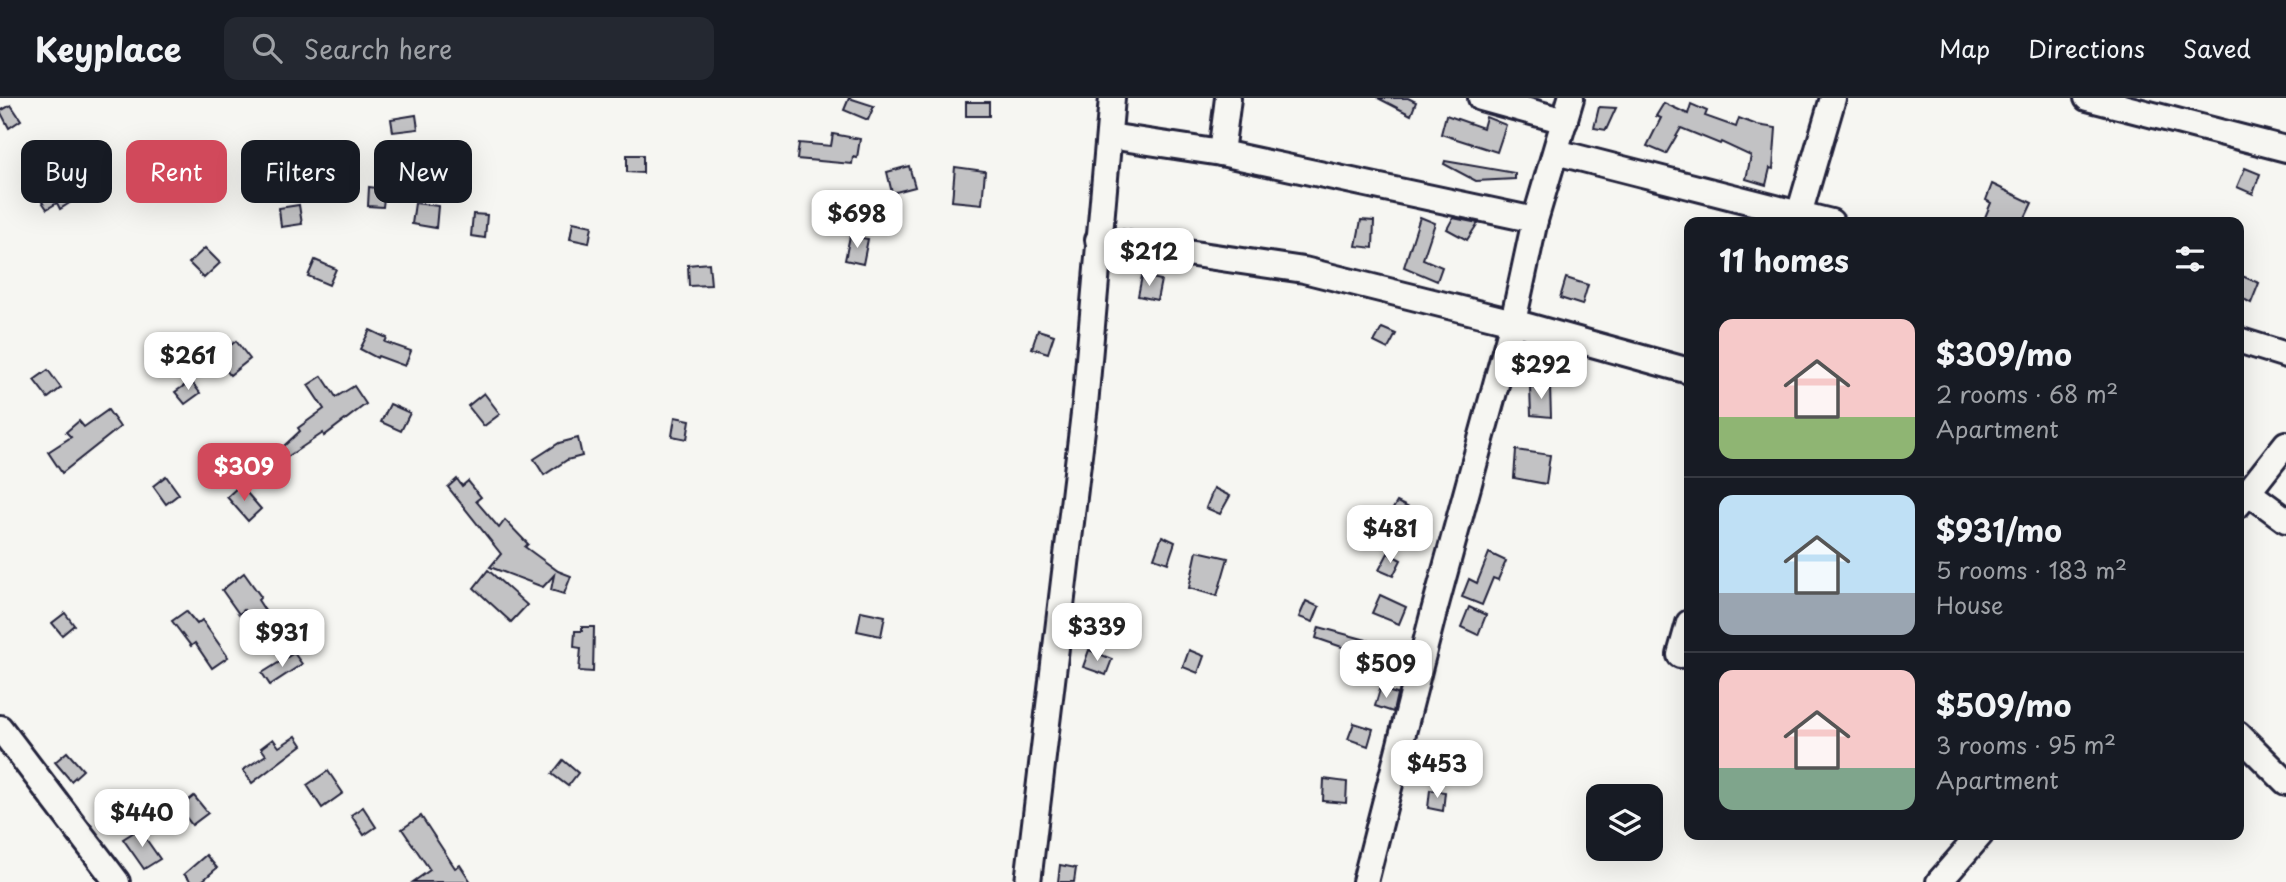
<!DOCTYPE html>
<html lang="en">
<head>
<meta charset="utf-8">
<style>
	body { margin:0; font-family:"Playpen Sans",sans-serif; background:#242831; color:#f1f3f6; height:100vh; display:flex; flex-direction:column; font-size:26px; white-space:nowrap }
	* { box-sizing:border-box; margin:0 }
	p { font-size:23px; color:#9ea1a6 }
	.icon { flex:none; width:38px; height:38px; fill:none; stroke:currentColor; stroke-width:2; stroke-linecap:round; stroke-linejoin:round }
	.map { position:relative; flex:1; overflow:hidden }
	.panel { position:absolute; left:1684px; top:119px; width:560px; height:623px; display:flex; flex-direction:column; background:#171b24; border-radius:14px; box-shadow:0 7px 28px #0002 }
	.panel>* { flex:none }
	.guide { position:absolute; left:21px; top:42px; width:665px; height:63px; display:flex; gap:14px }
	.buttons { position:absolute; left:1586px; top:686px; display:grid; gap:14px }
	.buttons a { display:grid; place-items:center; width:77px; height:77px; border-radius:14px; background:#171b24; box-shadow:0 7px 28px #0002; font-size:35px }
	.price { position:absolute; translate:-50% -60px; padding:0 16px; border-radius:14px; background:#fff; color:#222; font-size:23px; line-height:46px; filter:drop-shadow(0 2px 4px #0008) }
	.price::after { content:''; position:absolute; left:50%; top:42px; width:21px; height:16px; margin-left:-10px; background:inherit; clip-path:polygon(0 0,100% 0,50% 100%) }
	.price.current { background:#d1495b; color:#fff }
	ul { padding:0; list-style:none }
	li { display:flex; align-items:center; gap:21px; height:175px; padding:0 35px }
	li+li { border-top:2px solid #363941 }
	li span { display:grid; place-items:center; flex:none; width:196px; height:140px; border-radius:14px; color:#555 }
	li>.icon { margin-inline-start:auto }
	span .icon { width:84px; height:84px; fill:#fffc; stroke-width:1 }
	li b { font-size:30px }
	h2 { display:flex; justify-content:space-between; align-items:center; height:84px; padding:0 35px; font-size:30px }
	.pill { padding:0 24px; border-radius:14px; background:#171b24; box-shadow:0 7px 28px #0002; font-size:24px; line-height:63px }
	.pill.current { background:#d1495b; color:#fff }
	header { display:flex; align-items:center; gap:42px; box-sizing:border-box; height:98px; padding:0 35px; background:#171b24; border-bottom:2px solid #363941 }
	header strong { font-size:33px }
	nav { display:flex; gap:38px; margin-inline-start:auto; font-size:24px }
	.search { width:490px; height:63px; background:#242831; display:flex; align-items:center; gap:18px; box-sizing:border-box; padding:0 24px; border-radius:14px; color:#9ea1a6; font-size:26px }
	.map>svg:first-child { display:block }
	.building { fill:#c2c2c4; stroke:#22223b; stroke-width:2 }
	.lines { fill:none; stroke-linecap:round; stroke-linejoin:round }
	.minor-casing { stroke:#22223b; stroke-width:30 }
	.minor { stroke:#f6f6f2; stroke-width:24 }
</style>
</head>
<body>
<header>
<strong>Keyplace</strong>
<div class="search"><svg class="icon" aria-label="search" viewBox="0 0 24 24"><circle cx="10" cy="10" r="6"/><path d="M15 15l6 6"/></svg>Search here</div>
<nav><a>Map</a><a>Directions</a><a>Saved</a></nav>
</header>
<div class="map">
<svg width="2286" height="784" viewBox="0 0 2286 784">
	<rect width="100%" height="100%" fill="#f6f6f2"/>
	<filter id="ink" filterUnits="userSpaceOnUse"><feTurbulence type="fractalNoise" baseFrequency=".0143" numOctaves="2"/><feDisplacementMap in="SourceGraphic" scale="14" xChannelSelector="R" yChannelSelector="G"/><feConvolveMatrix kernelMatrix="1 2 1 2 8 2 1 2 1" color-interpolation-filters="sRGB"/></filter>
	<g filter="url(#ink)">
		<!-- building -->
		<g class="building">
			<path d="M849,0L874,8L868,22L844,12Z"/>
			<path d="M1378,0H1408L1416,4L1411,17Z"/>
			<rect x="966" y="4" width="23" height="14"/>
			<path d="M1664,5L1688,16L1691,6L1707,13L1705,18L1736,29L1739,20L1757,27L1776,30L1773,71L1770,70L1766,87L1746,81L1751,58L1721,44L1720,46L1681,30L1666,56L1647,48L1661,20L1656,18Z"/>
			<path d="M11,7L21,22L9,30L0,13Z"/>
			<path d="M1599,9L1616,10L1606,32L1594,30Z"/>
			<path d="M416,17L418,31L393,34L391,21Z"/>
			<path d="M1446,17L1483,30L1486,19L1506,27L1497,54L1441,36Z"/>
			<path d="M833,36L860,41L857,60L853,59L852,66L797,61L799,45L831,48Z"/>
			<path d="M627,57H643V75L627,74Z"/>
			<path d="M44,58L59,85L67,81L79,99L60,111L57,105L47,111L36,95L44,90L30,66Z"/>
			<path d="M1445,63L1515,75V81L1476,83L1444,66Z"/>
			<path d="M183,65L193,82L174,93L164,75Z"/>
			<path d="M909,68L915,89L892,95L887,74Z"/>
			<path d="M955,69L985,73L982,106L952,103Z"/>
			<path d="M2245,70L2260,76L2253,96L2237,89Z"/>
			<path d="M1992,86L2032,105L2023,124H1983L1991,105L1986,102Z"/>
			<path d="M369,89L385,91L383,109L368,108Z"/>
			<path d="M415,105L438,108L436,130L412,126Z"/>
			<path d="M299,107L302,126L281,129L279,110Z"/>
			<path d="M473,116L487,117L485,140L471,138Z"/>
			<path d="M1420,119L1435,125L1423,161L1442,169L1437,183L1404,169Z"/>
			<path d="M1453,120L1478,125L1467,142L1447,131Z"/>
			<path d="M1361,122L1374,123L1373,150L1356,148Z"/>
			<path d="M573,124L592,128L589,145L570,141Z"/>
			<path d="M850,138L868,141L863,166L845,162Z"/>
			<path d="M205,150L220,165L204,180L189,165Z"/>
			<path d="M315,162L336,171L329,187L308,178Z"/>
			<path d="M709,165L711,187L689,188L688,167Z"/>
			<path d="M1142,178L1161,182L1157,202L1138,198Z"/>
			<path d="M2242,178L2259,185L2251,205L2238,198Z"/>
			<path d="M1566,180L1588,187L1582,207L1560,200Z"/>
			<path d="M1382,230L1396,236L1388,251L1374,244Z"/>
			<path d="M370,232L387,240L385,244L411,253L405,268L378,258L377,260L360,251Z"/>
			<path d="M1038,232L1054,237L1048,255L1032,250Z"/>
			<path d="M236,243L250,261L230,277L216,259Z"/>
			<path d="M48,272L61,290L48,300L34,282Z"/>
			<path d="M322,278L336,299L354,288L366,306L324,338L323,335L277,366L272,359L300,333L298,330L324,311L308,287Z"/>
			<path d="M191,283L200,295L185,306L175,294Z"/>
			<path d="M1530,289H1550L1551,319L1531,317Z"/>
			<path d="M484,295L500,316L484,328L468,308Z"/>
			<path d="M390,306L410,315L401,333L381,324Z"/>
			<path d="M108,312L120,329L62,375L48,354L71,339L66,334L79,323L84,329Z"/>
			<path d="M675,319L690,322L687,341L672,338Z"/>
			<path d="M578,340L582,358L567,362L544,377L534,361L559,345Z"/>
			<path d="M1516,352L1550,357L1546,386L1514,380Z"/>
			<path d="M217,354L226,367L210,377L202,364Z"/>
			<path d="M166,378L179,396L166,406L153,388Z"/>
			<path d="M457,381L462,388L468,383L481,399L476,403L499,430L505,422L528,446L525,449L558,473L571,478L564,496L551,492L554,477L543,489L490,469L501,456L448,389Z"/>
			<path d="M240,387L261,411L248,423L227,399Z"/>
			<path d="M1214,390L1230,398L1220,416L1206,410Z"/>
			<path d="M1397,404L1417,414L1408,428L1388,419Z"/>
			<path d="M1162,438L1175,444L1168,465L1154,460Z"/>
			<path d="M1197,453L1228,460L1217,498L1189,490Z"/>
			<path d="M1388,455L1401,462L1393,478L1379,472Z"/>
			<path d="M1489,455L1506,463L1498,482L1493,480L1482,507L1462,499L1469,481L1477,485Z"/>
			<path d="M488,472L527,507L511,524L474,490Z"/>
			<path d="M244,475L261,499L258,502L273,525L259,534L244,512L239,516L222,492Z"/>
			<path d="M1380,497L1406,509L1399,526L1372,515Z"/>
			<path d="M1306,503L1319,509L1313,524L1299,519Z"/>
			<path d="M1469,509L1486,517L1478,537L1461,529Z"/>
			<path d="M186,513L197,526L202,522L228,559L212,570L195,545L191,548L172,523Z"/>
			<path d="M861,513L885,518L881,538L857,533Z"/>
			<path d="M65,515L74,527L62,537L52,525Z"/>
			<path d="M582,529H594L593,574L579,573L581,550L574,549L575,533H582Z"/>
			<path d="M1319,529L1370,543L1365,557L1316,540Z"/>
			<path d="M1089,552L1112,561L1106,577L1083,569Z"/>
			<path d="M1189,552L1204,558L1198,575L1183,569Z"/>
			<path d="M294,555L302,566L270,587L262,575Z"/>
			<path d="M1380,591L1397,596L1393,614L1375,608Z"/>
			<path d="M1354,625L1373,631L1368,648L1348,641Z"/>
			<path d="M296,638L302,647L252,685L243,672L266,657L261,650L273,641L279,649Z"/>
			<path d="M67,654L83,672L71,683L55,664Z"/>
			<path d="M563,662L578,675L568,688L552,676Z"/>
			<path d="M328,673L343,695L322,710L307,687Z"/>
			<path d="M1324,681L1347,684L1346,705L1323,703Z"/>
			<path d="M1430,692L1445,694L1443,713L1428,710Z"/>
			<path d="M194,698L208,715L192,727L179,710Z"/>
			<path d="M363,709L376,729L364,737L351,717Z"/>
			<path d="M421,718L455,770L460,767L471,784H413L430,772L402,731Z"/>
			<path d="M139,731L160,761L144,771L123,741Z"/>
			<path d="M206,757L217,770L201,784H191L184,776Z"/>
			<path d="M1060,767L1076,770L1074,784H1058Z"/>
		</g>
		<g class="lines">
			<defs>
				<g id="minor">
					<path d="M1481,0L1565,23"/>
					<path d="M2087,0L2286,51"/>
					<path d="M1109,38L1221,55L1228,0"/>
					<path d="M1556,54L1799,116L1833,0"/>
					<path d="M1221,55L1535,122"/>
					<path d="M1799,116L1831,124"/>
					<path d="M1098,142L1304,172L1513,224L1689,273"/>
					<path d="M2238,242L2286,257"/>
					<path d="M2248,394L2286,422"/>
					<path d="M2238,407L2286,346"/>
					<path d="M1680,557L1689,525"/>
					<path d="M0,630L117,784"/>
					<path d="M2238,636L2286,684"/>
					<path d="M1028,784L1085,307L1112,0"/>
					<path d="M1365,784L1433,517L1513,224L1535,122L1571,0"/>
					<path d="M1939,784L1980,737"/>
				</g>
			</defs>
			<!-- minor casing -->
			<use href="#minor" class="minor-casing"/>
			<!-- minor -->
			<use href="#minor" class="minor"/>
		</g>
	</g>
</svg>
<div class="buttons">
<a><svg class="icon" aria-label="layers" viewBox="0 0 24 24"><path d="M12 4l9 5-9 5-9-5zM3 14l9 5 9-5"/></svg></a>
</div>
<b class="price" style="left:857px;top:152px">$698</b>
<b class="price" style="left:1149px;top:190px">$212</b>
<b class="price" style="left:188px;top:294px">$261</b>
<b class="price" style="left:1541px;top:303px">$292</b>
<b class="price current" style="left:244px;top:405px">$309</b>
<b class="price" style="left:1390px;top:467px">$481</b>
<b class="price" style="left:1097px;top:565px">$339</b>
<b class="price" style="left:282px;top:571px">$931</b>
<b class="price" style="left:1386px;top:602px">$509</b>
<b class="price" style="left:1437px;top:702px">$453</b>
<b class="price" style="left:142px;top:751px">$440</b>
<div class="guide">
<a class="pill">Buy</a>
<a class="pill current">Rent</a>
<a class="pill">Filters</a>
<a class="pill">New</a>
</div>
<section class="panel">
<h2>11 homes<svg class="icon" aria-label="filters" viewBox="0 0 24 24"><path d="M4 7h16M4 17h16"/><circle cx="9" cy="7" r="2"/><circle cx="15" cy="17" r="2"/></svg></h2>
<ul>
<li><span style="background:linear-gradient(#f6c9c9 70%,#8fb573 0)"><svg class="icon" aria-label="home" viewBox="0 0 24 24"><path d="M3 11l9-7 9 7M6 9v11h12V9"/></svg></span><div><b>$309/mo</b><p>2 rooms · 68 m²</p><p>Apartment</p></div></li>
<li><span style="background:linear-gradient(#bfe0f5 70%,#9aa5b1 0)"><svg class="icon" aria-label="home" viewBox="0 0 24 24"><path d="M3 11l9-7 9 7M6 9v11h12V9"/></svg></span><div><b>$931/mo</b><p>5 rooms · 183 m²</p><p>House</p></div></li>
<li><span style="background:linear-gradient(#f6c9c9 70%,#7fa58c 0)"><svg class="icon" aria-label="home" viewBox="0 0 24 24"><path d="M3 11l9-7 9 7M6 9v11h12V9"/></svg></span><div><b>$509/mo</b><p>3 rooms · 95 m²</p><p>Apartment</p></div></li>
</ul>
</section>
</div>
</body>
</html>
